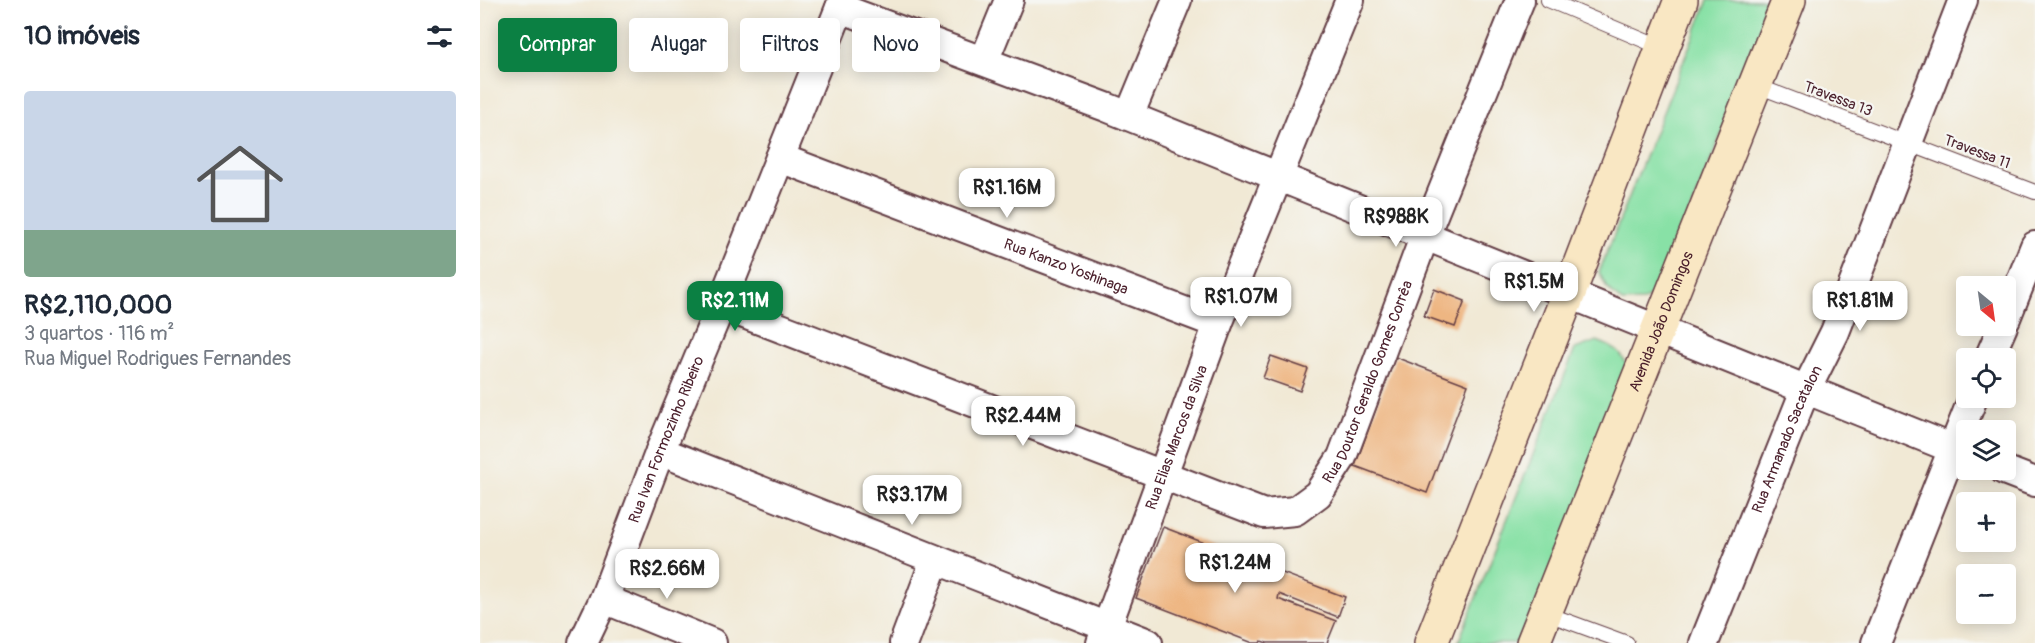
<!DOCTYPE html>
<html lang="pt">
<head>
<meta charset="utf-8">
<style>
	body { margin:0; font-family:Pangolin,sans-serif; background:#f2f2f3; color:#1f2937; height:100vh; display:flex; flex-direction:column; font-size:22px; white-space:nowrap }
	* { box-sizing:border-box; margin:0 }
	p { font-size:20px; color:#747a83 }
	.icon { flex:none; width:33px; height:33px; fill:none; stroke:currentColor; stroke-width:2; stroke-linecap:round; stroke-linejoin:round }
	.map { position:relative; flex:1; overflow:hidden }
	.sheet { display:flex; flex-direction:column; background:#fff; width:480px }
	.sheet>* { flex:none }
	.top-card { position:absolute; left:18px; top:18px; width:570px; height:54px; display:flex; gap:12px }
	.needle { width:39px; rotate:151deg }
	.buttons { position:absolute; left:1476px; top:276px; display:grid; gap:12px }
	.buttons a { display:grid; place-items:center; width:60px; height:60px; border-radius:6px; background:#fff; box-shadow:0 3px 15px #0003; font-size:30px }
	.price { position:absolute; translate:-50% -51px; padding:0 14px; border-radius:12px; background:#fff; color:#222; font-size:20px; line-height:39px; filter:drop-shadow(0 2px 3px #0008) }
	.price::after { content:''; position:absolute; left:50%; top:36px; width:18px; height:14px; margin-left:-9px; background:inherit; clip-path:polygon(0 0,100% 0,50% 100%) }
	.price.on { background:#0b8043; color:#fff }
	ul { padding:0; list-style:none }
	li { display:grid; align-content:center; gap:12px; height:318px; padding:0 24px }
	li span { display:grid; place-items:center; height:186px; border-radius:6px; color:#555 }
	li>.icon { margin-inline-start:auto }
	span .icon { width:108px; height:108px; fill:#fffc; stroke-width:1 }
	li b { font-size:26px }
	h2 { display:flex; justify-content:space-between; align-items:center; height:72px; padding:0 24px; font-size:26px }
	.tag { padding:0 21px; border-radius:6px; background:#fff; box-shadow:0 3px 15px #0003; font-size:21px; line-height:54px }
	.tag.on { background:#0b8043; color:#fff }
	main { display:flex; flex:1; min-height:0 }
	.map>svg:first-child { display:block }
	.green { fill:#88e1a6; stroke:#698068; stroke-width:1.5 }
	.building { fill:#eeb682 }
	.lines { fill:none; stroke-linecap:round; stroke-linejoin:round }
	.lane-casing { stroke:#633d44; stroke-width:16 }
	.street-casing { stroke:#633d44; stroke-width:32 }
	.secondary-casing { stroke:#633d44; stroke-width:36 }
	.lane { stroke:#fff; stroke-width:14 }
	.street { stroke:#fff; stroke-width:28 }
	.secondary { stroke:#f9e7c3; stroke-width:33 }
	.labels { text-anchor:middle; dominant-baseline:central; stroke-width:4.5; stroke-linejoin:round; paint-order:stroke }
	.street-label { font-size:15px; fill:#4a1f2b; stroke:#f6f6f2 }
</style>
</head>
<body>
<main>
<section class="sheet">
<h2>10 imóveis<svg class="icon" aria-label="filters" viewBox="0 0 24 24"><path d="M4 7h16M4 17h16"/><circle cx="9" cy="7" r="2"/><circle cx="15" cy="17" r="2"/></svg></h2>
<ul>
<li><span style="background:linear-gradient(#c9d6e8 75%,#7fa58c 0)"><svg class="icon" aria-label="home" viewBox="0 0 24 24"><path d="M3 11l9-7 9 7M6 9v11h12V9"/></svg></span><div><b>R$2,110,000</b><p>3 quartos · 116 m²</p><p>Rua Miguel Rodrigues Fernandes</p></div></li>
</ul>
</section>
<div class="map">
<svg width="1555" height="643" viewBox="0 0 1555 643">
	<rect width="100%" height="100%" fill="#f6f6f2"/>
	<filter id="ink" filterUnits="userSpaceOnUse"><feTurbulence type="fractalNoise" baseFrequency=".0167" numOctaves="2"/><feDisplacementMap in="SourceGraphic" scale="12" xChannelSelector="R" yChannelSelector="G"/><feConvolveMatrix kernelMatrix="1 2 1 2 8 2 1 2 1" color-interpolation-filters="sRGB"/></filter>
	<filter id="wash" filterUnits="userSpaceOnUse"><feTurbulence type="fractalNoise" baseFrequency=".008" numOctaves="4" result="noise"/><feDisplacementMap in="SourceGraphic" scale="24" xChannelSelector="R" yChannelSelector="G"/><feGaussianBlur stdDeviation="1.35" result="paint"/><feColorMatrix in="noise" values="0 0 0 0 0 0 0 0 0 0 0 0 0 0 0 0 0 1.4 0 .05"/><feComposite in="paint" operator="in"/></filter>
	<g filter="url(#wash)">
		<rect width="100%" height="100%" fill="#f1e9d5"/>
		<!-- green -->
		<g class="green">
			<path d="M1228,0H1295L1178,292L1163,301L1142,302L1127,288L1119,272Z"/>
			<path d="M1117,341C1140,349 1144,355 1151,378L1045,643H978L1095,349Z"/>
		</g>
		<g id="blocks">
			<!-- building -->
			<g class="building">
				<path d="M954,289L985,301L975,327L944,316Z"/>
				<path d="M791,356L828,369L820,391L783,378Z"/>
				<path d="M915,357L988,385L947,493L875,466Z"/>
				<path d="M683,527L865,597L858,617L799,594L798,599L856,621L847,643H787L781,641L780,643H773L656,598Z"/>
			</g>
		</g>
	</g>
	<g filter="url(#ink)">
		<use href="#blocks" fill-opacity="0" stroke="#633d44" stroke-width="1.5"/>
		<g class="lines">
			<defs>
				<g id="lane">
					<path d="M1068,0L1182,48"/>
					<path d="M1275,85L1555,192"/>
					<path d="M1065,613L1147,643"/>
				</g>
				<g id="street">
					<path d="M360,8L626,107L1486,454"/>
					<path d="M504,61L529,0"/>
					<path d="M649,116L697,0"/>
					<path id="s1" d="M300,158L738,324"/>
					<path id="s2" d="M241,305L784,514L815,511L838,494L862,457L945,235L1040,0"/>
					<path d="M1526,318L1555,246"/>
					<path d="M1509,358L1523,326"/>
					<path d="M180,451L668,643"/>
					<path d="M1524,470L1555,482"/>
					<path d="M124,599L232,643"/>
					<path id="s3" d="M103,643L124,599L180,451L241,305L363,0"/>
					<path d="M424,643L455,560"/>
					<path id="s4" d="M621,643L738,324L870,0"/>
					<path id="s5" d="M1224,643L1322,398L1355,332L1483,0"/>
					<path d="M1396,643L1493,398"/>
				</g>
				<g id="secondary">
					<path d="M951,643L1089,293L1201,0"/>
					<path id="s6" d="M1053,643L1309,0"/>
				</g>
			</defs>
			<!-- lane casing -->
			<use href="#lane" class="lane-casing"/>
			<!-- street casing -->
			<use href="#street" class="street-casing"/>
			<!-- secondary casing -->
			<use href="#secondary" class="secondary-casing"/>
			<!-- lane -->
			<use href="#lane" class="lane"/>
			<!-- street -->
			<use href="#street" class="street"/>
			<!-- secondary -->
			<use href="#secondary" class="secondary"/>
		</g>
	</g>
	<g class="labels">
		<!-- street labels -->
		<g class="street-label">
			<text transform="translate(1358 99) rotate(21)">Travessa 13</text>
			<text transform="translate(1497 152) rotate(21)">Travessa 11</text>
			<text stroke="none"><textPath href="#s1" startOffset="306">Rua Kanzo Yoshinaga</textPath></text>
			<text stroke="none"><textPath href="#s6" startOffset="346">Avenida João Domingos</textPath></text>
			<text stroke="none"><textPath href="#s2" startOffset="765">Rua Doutor Geraldo Gomes Corrêa</textPath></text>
			<text stroke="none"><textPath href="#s4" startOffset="219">Rua Elias Marcos da Silva</textPath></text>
			<text stroke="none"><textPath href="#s3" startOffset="220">Rua Ivan Formozinho Ribeiro</textPath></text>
			<text stroke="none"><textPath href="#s5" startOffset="220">Rua Armanado Sacatalon</textPath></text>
		</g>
	</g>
</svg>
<div class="buttons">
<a><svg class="needle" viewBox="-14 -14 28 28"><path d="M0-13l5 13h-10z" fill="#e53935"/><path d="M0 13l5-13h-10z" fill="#747a83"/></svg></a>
<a><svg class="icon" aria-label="locate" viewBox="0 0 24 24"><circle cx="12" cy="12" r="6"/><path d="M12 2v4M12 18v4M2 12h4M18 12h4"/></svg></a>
<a><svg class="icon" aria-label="layers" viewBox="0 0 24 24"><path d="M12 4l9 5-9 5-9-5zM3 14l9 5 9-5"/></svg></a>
<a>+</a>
<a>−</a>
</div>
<b class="price" style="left:527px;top:219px">R$1.16M</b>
<b class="price" style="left:916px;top:248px">R$988K</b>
<b class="price" style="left:1054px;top:313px">R$1.5M</b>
<b class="price" style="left:761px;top:328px">R$1.07M</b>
<b class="price on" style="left:255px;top:332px">R$2.11M</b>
<b class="price" style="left:1380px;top:332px">R$1.81M</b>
<b class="price" style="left:543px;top:447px">R$2.44M</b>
<b class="price" style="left:432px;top:526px">R$3.17M</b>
<b class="price" style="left:755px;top:594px">R$1.24M</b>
<b class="price" style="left:187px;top:600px">R$2.66M</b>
<div class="top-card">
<a class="tag on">Comprar</a>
<a class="tag">Alugar</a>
<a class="tag">Filtros</a>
<a class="tag">Novo</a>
</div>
</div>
</main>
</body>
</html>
